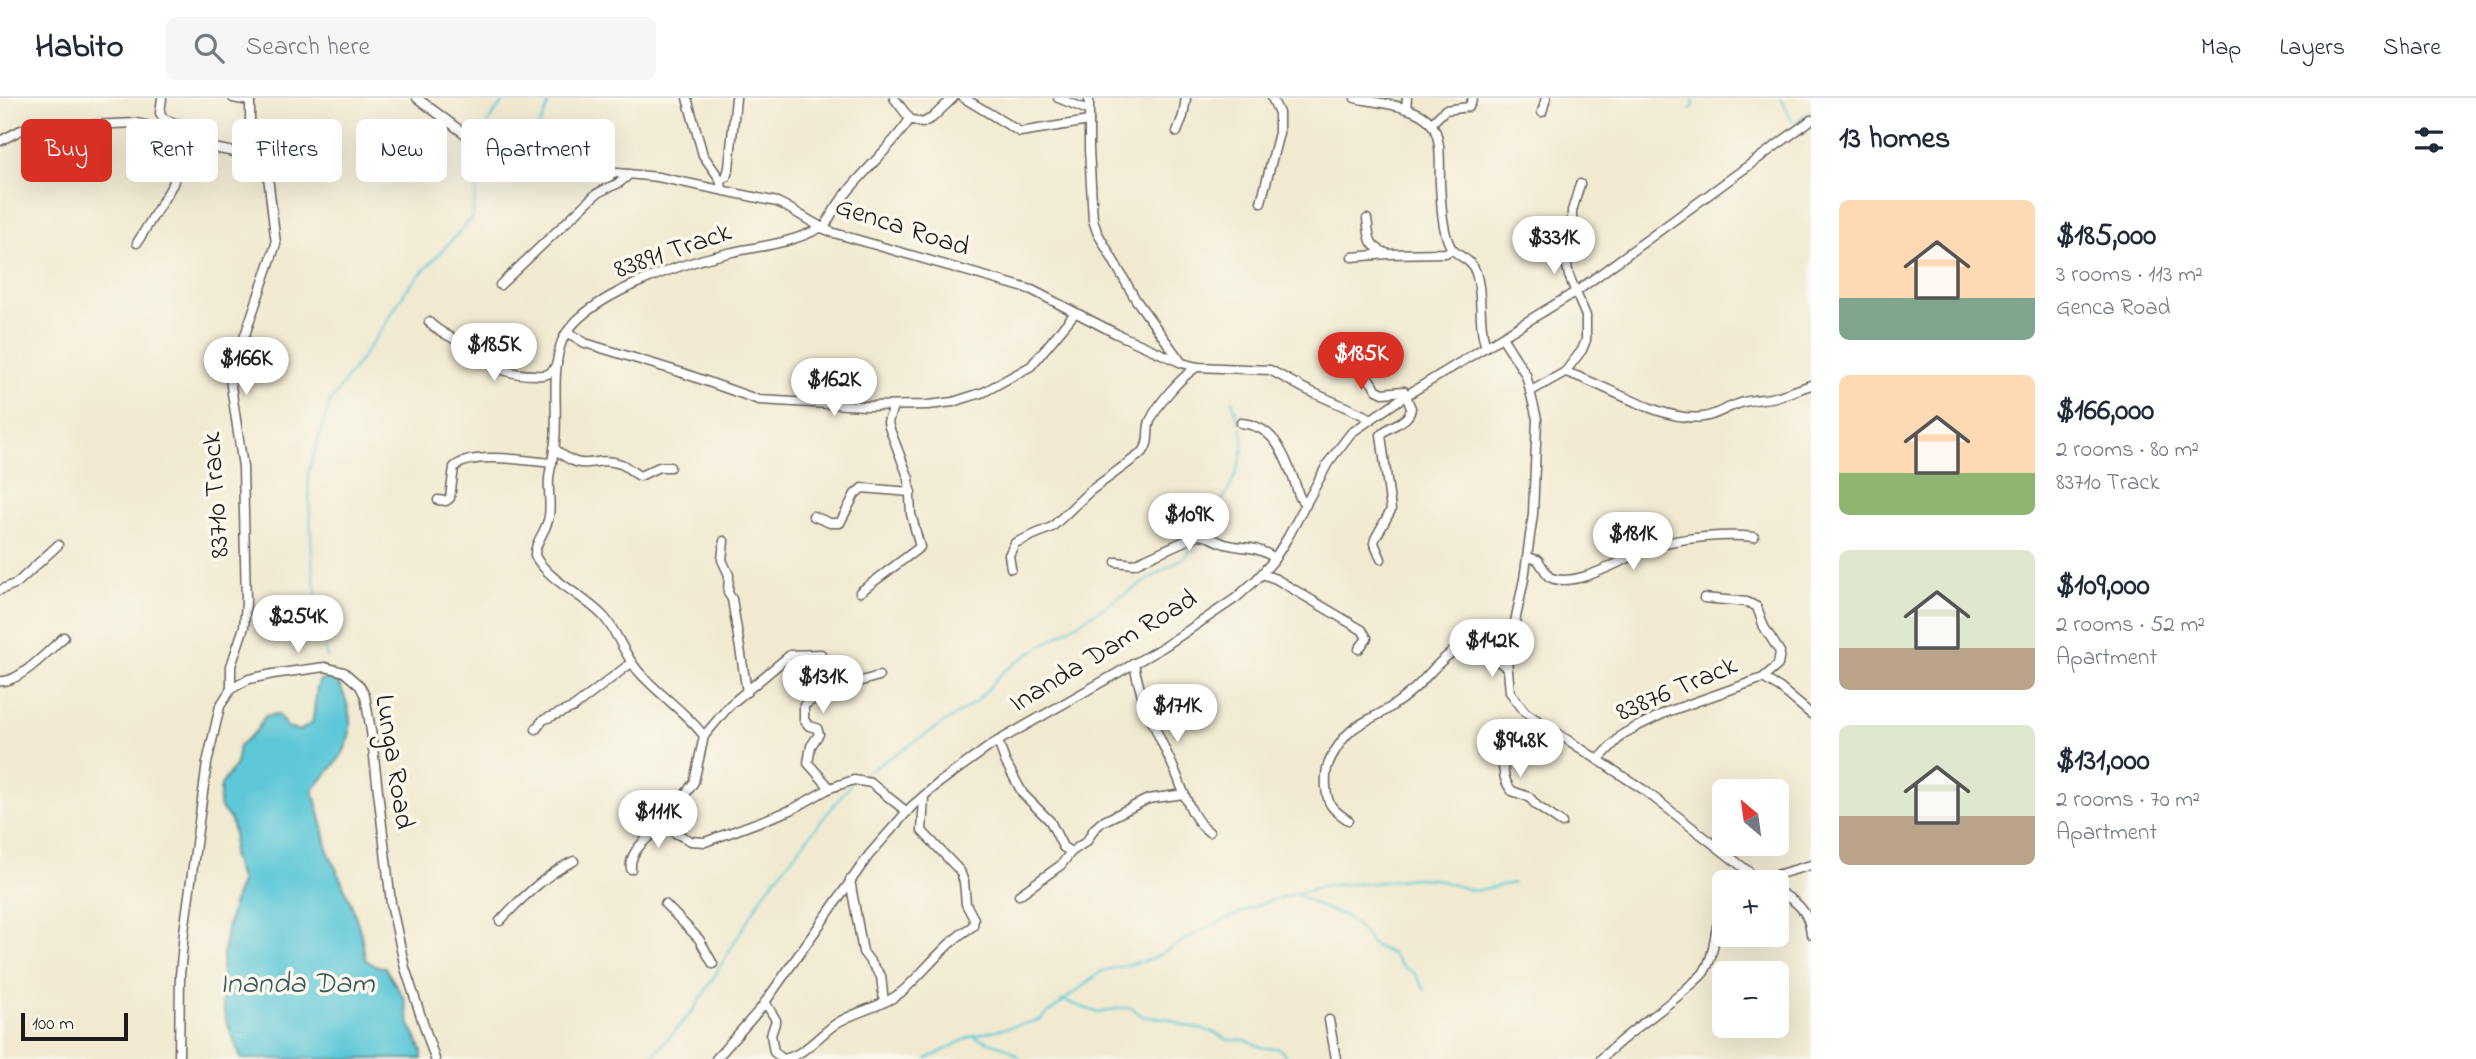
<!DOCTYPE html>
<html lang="en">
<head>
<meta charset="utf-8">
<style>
	body { margin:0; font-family:"Indie Flower",sans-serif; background:#f6f6f7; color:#1f2937; height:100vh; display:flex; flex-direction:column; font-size:26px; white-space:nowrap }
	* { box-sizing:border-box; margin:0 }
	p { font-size:23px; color:#747a83 }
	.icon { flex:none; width:38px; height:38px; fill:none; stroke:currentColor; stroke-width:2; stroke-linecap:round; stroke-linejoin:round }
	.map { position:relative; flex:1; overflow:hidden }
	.sheet { display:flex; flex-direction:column; background:#fff; width:665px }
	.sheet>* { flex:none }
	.hud { position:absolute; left:21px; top:21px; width:665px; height:63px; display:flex; gap:14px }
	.needle { width:46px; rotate:331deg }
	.tools { position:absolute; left:1712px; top:681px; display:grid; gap:14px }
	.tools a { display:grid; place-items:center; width:77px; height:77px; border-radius:10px; background:#fff; box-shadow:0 7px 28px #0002; font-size:35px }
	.scale { position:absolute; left:21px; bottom:18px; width:107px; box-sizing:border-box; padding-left:7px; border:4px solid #1c1c1c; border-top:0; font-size:19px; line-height:24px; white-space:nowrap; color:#1c1c1c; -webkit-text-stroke:5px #fbf7ec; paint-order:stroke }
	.price { position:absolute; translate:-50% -60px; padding:0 16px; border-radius:24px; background:#fff; color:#222; font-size:23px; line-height:46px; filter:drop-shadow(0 2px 4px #0008) }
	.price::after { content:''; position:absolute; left:50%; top:42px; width:21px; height:16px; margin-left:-10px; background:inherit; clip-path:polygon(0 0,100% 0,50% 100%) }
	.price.active { background:#d93025; color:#fff }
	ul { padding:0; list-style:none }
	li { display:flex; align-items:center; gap:21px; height:175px; padding:0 28px }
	li span { display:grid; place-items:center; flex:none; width:196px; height:140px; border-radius:10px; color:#555 }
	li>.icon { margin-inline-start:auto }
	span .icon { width:84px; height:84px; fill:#fffc; stroke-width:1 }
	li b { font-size:30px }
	h2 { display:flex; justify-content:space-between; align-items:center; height:84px; padding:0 28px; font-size:30px }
	.pill { padding:0 24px; border-radius:10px; background:#fff; box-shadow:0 7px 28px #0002; font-size:24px; line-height:63px }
	.pill.active { background:#d93025; color:#fff }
	header { display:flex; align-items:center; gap:42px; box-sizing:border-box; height:98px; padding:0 35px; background:#fff; border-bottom:2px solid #e0e1e3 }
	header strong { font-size:33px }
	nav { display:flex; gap:38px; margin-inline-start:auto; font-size:24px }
	.search { width:490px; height:63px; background:#f6f6f7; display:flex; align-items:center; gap:18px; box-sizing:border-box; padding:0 24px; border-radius:10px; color:#747a83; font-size:26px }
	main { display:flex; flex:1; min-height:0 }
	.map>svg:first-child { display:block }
	.water { fill:#5ec8d8; stroke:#3d727a; stroke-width:2 }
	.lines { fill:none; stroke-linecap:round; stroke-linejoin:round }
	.stream { stroke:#5ec8d8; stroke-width:2 }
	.minor-casing { stroke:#67645b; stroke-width:11 }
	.minor { stroke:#fff; stroke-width:8 }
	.labels { text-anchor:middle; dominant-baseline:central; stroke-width:7; stroke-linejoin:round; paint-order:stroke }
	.street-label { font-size:28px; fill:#1c1c1c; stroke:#fbf7ec }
	.water-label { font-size:30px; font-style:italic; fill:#33585e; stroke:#fbf7ec }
</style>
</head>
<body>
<header>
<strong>Habito</strong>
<div class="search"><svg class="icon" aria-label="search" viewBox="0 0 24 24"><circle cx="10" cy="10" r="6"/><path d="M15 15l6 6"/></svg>Search here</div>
<nav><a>Map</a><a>Layers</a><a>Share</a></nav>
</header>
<main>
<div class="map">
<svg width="1811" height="961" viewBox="0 0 1811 961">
	<rect width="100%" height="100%" fill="#fbf7ec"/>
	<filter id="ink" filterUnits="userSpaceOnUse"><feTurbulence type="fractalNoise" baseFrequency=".0143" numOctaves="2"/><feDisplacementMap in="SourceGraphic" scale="14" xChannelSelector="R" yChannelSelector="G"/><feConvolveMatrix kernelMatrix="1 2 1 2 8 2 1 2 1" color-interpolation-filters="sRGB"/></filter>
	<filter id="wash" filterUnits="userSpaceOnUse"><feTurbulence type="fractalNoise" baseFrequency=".00686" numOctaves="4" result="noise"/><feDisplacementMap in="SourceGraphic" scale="28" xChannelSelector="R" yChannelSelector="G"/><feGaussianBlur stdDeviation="1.57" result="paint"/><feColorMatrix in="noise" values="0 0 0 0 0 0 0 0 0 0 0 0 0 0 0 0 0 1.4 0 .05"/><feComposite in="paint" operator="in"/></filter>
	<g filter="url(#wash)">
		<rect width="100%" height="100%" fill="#f1ead1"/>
		<!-- water -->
		<path class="water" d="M335,580C350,603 357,634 341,658C333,670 321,681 313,692C316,706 327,740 327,751C342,785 362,823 365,861L374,867L385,870L404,900L410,927L422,953V961H241C235,944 226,926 223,909C218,874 227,816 241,784L232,757L234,736L231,723L219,707L221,687L236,666L239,648L257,632L265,618L278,616L287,629L299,633L312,625C316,612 314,591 320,582Z"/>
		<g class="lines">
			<!-- stream -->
			<g class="stream">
				<path d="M1781,0L1792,23"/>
				<path d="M1691,11L1694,8L1693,0"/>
				<path d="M1797,22L1811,14"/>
				<path d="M489,45C476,30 497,13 507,0"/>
				<path d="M492,45C499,39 505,39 514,38C540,36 544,23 550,0"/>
				<path d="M1232,302L1239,324"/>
				<path d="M1205,433C1220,406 1252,361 1241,329"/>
				<path d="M327,561L313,477L308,376L330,304L382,231L406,192L472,120L482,58L486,57L487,53"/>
				<path d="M860,679L976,604L1003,574L1030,555L1186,458L1200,441"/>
				<path d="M1298,797L1323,810L1347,819L1367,838L1371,846L1392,856L1402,868L1414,875L1425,892"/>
				<path d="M1062,902L1099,915L1118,910H1132L1144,919L1167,920L1183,927L1213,934L1228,942H1246L1263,950H1279L1288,961"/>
				<path d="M975,939L1007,950L1021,961"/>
				<path d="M650,961L695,910L766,792L850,687"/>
				<path d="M927,961L972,938L1039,922L1102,873L1152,861L1202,832L1265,804L1328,787L1373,785L1414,780L1434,781L1474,793L1513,785"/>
			</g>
		</g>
	</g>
	<g filter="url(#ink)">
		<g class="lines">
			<defs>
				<g id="minor">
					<path d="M162,0L160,15L164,21L186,29"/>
					<path d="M233,0L249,3"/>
					<path d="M417,0L473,42L509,57L577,71L658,79L777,104C797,113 813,127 834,135L1032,192L1117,236L1182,265L1197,269L1270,272L1305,291L1370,320"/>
					<path d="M687,0L703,57L720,81L722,90"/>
					<path d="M894,0L910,21L922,25L932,20L953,0"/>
					<path d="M964,0L1020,34L1089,23"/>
					<path d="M1058,0L1088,12"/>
					<path d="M1089,0V51L1093,122L1097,134L1136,202L1182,265"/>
					<path d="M1355,0C1376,5 1415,7 1430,24C1443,39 1439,68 1440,86C1441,102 1442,142 1454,153C1463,161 1472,162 1476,175C1484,198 1477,225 1486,249"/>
					<path d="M1406,11L1407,0"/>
					<path d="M1542,14L1546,0"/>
					<path d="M1431,26L1445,12L1469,9L1473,0"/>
					<path d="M1177,34L1183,18L1186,0"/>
					<path d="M0,43L23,31L40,29L137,25L167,32L189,45L264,60"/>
					<path d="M721,83L726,79L729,70L736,0"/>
					<path d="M1261,104L1279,35V15L1272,0"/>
					<path d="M1367,121C1370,139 1367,147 1386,155"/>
					<path d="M824,131C842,89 885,59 910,21"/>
					<path d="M137,145L173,86L180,62L189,45"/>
					<path d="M1352,159L1388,156L1446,155L1452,151"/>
					<path d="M500,187L595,97C607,88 620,88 629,76"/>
					<path d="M429,224C438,234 450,238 461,245C491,264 497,277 536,277C547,278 552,276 557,265"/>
					<path d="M567,234L585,245L683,275L759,302L865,308L928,307L953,304L984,294L1031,268L1075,215"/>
					<path d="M1502,239L1526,277L1537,321L1533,416L1524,481L1507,562L1510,594L1525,614L1644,692L1762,784"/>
					<path d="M1347,251L1377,292L1383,295L1404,293L1411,310C1409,326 1389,326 1381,337L1391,412L1375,441L1374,445L1381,461"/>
					<path d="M1565,274C1604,285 1661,325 1703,319C1715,318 1727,309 1738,306C1750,301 1763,302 1775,299C1787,296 1799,291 1811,287"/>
					<path d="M1531,293L1565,274L1582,252L1586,242V218L1569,178L1564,152L1572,135V113L1580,86"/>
					<path d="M1241,325C1274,328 1283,354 1294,382C1298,392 1297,399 1306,407"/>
					<path d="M554,350C586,379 591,356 621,366C628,369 633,375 640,378L659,369H670"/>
					<path d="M438,402L446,403L450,400L454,369C474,353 527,363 552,365"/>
					<path d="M813,418L830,425H840L855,396L862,390L911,394"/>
					<path d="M724,443L722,462L729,477L728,495L732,501L747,594"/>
					<path d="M1527,459L1538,462L1549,479C1578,493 1632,454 1662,446C1688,439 1728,436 1754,439"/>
					<path d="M1116,464L1134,466L1198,437C1209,437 1215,443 1225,446C1247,452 1252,446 1275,460"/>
					<path d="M1011,470L1009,457L1015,445L1052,429L1090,393L1143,354C1151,343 1146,334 1150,323C1159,304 1180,280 1197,269"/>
					<path d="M1262,476L1276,481L1362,532L1367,540L1359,551"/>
					<path d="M0,492L17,485L58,447"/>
					<path d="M860,494L920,449L911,416L909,381L889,329L888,324L893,308"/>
					<path d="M821,556L790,557L730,607L704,638L694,684L668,721L669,728L675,735L691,743L705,744L791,712L830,690L854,682L871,685L907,714"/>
					<path d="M1134,565C1140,604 1159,637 1175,673C1184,693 1190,720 1209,734"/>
					<path d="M1763,580L1780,590L1811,616"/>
					<path d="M0,583C18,586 50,551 64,539"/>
					<path d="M231,591V568L244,529L246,505L243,369L230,281L276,146L267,70L250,23V0"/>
					<path d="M1542,627C1521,637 1499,638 1503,667C1504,678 1505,685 1512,693L1529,699L1537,708L1562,725"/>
					<path d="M536,631L543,622L574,609L631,565"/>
					<path d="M704,638C685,613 659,597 639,574C624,557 618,535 604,519C584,497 551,485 535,458C534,444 547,433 549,418C551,406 548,393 549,381C550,369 554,357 555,344C558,314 551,271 562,243C581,198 683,165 728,155C760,148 790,146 820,130"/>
					<path d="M998,643L1005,663L1023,696L1050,723L1063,749L1071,754"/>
					<path d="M1598,662L1623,636L1640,627L1667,614L1763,580L1778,567L1780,554L1764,529L1757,509L1747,504L1704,500"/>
					<path d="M830,690L808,665L811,648L819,636L817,630L809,628L804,622V607L830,592L879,578"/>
					<path d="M1348,722C1333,712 1327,707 1326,689C1325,673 1327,666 1335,653C1352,625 1362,627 1388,611C1397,605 1406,598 1414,591C1431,576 1453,541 1479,549L1506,569"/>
					<path d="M631,771C628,752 653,735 667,725"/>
					<path d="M850,782L863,854L881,878L884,904"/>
					<path d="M1759,782L1811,767"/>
					<path d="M1738,784L1748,774"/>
					<path d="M1776,792C1796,803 1809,812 1811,836"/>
					<path d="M1019,797L1061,767L1071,754L1087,743L1094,731L1102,724L1148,701L1184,696"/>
					<path d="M665,806L699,841L713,866"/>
					<path d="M500,823C518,803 550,773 574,763"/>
					<path d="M765,904L776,922L771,937L774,954L783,961C804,958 820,936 837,925C858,912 887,908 905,891C928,870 946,844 973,828L974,821L966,806L964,784L960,773L922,733L924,698"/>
					<path d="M1329,922L1336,961"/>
					<path d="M179,961L180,877L184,834L207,665L220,608L231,591L249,581L273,576L325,569L344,574L360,588L365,598L371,633L391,805L405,870L435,961"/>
					<path d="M716,961L761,910L869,757L912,708L940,684L993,646L1165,548L1236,500L1257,481L1273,463L1288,439L1328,365L1351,335L1402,300L1577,193L1811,22"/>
					<path d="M1601,961C1626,935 1658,916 1685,892C1691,886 1699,881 1704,874C1717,854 1713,827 1724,806"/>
				</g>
			</defs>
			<!-- minor casing -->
			<use href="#minor" class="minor-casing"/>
			<!-- minor -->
			<use href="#minor" class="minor"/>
		</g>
	</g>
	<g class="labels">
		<!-- street labels -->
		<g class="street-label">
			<text transform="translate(902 130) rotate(18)">Genca Road</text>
			<text transform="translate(673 154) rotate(-19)">83891 Track</text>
			<text transform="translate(217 397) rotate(-94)">83710 Track</text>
			<text transform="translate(1104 554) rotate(-31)">Inanda Dam Road</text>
			<text transform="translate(1677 592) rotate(-23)">83876 Track</text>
			<text transform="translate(393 664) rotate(81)">Lunga Road</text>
		</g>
		<!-- water labels -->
		<g class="water-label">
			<text x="297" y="887">Inanda Dam</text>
		</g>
	</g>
</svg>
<div class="tools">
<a><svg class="needle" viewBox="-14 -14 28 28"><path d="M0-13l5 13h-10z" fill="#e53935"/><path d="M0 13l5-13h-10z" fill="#747a83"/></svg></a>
<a>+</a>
<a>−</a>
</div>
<div class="scale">100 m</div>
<b class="price" style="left:1554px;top:178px">$331K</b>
<b class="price" style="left:494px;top:285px">$185K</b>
<b class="price active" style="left:1361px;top:294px">$185K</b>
<b class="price" style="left:246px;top:299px">$166K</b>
<b class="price" style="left:834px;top:320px">$162K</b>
<b class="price" style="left:1189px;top:455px">$109K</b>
<b class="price" style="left:1633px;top:474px">$181K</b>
<b class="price" style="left:298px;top:557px">$254K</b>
<b class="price" style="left:1492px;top:581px">$142K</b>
<b class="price" style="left:823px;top:617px">$131K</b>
<b class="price" style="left:1177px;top:646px">$171K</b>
<b class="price" style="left:1520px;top:681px">$94.8K</b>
<b class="price" style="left:658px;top:752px">$111K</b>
<div class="hud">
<a class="pill active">Buy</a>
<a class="pill">Rent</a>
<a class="pill">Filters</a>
<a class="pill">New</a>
<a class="pill">Apartment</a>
</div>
</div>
<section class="sheet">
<h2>13 homes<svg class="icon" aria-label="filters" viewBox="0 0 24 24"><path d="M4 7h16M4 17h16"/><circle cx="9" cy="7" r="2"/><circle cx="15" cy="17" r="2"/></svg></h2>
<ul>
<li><span style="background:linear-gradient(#ffd9b3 70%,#7fa58c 0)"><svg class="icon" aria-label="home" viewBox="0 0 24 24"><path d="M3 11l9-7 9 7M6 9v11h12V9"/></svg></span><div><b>$185,000</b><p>3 rooms · 113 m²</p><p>Genca Road</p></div></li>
<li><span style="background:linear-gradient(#ffd9b3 70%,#8fb573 0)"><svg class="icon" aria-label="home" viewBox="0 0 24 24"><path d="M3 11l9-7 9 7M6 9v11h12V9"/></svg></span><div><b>$166,000</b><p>2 rooms · 80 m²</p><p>83710 Track</p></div></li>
<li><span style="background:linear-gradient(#dfe7d0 70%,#b9a48a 0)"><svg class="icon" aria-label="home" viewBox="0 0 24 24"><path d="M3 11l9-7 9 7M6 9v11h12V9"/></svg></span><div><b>$109,000</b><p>2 rooms · 52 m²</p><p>Apartment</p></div></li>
<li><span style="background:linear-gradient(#dfe7d0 65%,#b9a48a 0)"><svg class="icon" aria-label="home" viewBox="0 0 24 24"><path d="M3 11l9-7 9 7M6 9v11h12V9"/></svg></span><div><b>$131,000</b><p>2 rooms · 70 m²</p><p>Apartment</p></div></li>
</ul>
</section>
</main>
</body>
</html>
